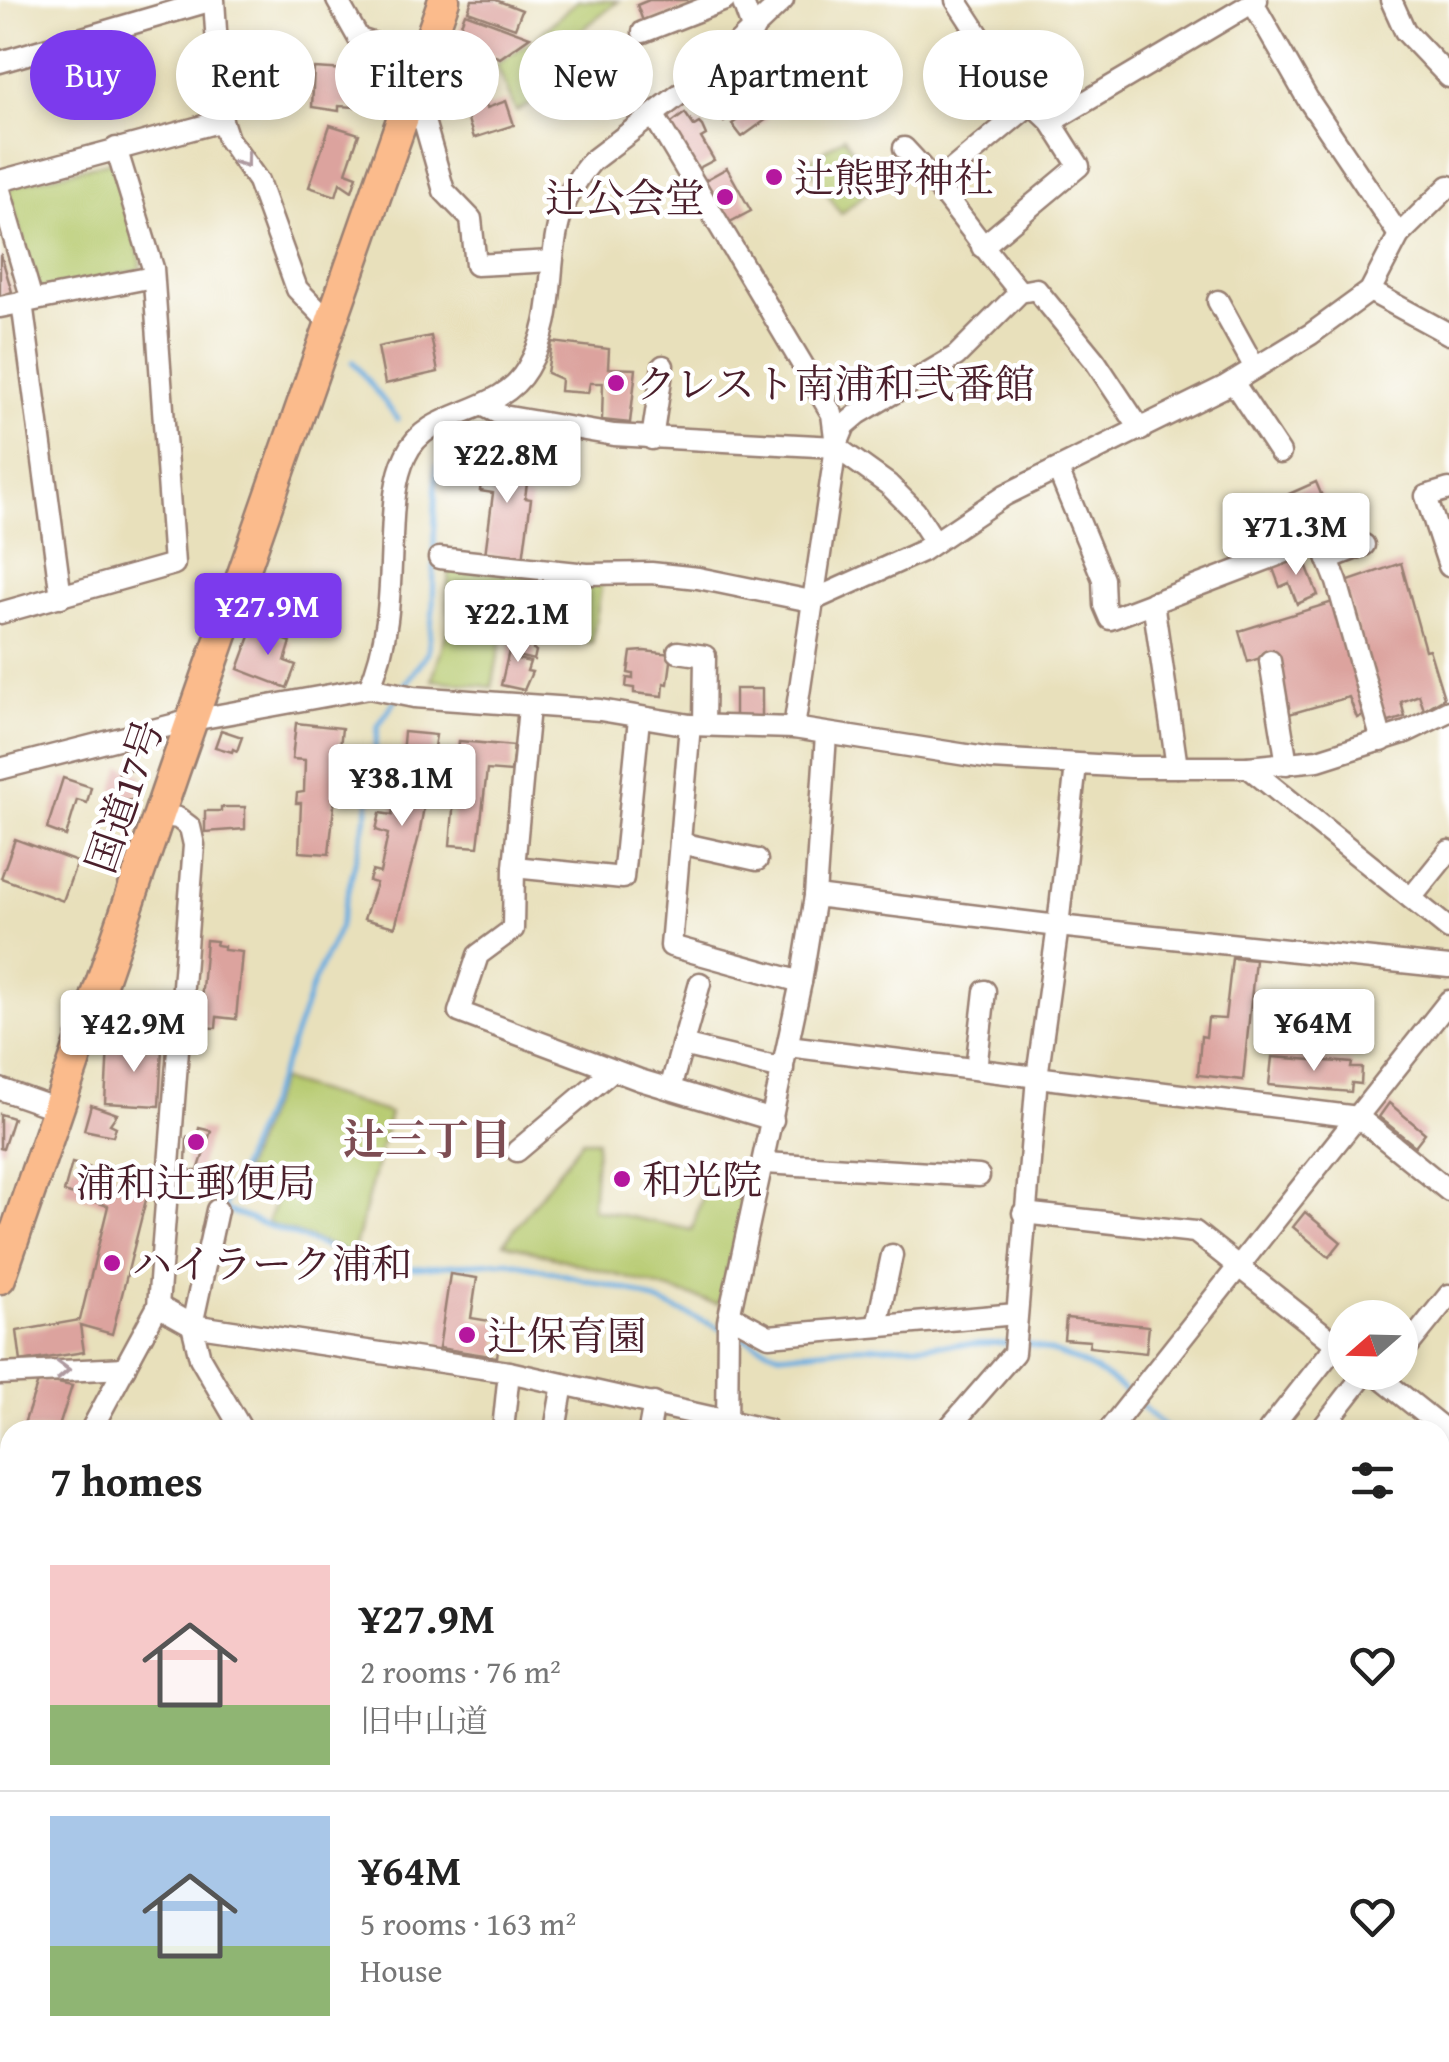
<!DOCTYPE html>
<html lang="en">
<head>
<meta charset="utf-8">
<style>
	body { margin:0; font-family:"Gentium Book Plus","Noto Serif JP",serif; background:#f2f2f2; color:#222; height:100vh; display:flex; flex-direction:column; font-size:38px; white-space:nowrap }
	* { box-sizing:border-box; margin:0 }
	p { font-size:32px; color:#767676 }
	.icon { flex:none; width:55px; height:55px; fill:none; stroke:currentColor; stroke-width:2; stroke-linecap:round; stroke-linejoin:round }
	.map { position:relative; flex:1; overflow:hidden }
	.drawer { position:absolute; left:0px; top:1420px; width:1450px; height:642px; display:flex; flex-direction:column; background:#fff; border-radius:30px 30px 0 0; box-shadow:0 5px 15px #0003 }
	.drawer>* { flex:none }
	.banner { position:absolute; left:30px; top:30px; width:1390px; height:90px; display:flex; gap:20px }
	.needle { width:65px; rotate:250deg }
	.fabs { position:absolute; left:1328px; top:1300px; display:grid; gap:20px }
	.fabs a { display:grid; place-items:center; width:90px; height:90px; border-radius:50%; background:#fff; box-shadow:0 5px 15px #0003; font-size:50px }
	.price { position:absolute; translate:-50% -85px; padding:0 22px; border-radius:10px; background:#fff; color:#222; font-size:32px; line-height:65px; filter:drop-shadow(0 2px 5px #0008) }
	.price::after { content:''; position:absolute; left:50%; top:60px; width:30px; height:22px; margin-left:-15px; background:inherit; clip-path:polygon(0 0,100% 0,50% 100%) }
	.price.on { background:#7c3aed; color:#fff }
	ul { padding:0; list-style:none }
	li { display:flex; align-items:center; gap:30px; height:250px; padding:0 50px }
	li+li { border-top:2px solid #e0e0e0 }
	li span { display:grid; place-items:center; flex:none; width:280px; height:200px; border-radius:0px; color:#555 }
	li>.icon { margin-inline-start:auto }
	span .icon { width:120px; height:120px; fill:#fffc; stroke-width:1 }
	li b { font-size:42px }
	h2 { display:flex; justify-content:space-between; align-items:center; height:120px; padding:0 50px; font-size:42px }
	.tag { padding:0 35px; border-radius:45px; background:#fff; box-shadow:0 5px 15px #0003; font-size:35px; line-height:90px }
	.tag.on { background:#7c3aed; color:#fff }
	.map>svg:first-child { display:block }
	.green { fill:#b5c96d; stroke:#80744c; stroke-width:2.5 }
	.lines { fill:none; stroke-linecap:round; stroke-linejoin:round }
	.stream { stroke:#6bade0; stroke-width:5 }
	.building { fill:#dca39e }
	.minor-casing { stroke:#998073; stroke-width:25 }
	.highway-casing { stroke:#998073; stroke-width:35 }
	.minor { stroke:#fff; stroke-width:20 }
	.highway { stroke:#fbbb8c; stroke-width:30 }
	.oneway { stroke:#ae9aa0 }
	.poi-dot { fill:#b5179e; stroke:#fff; stroke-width:4 }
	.labels { text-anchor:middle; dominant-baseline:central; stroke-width:9; stroke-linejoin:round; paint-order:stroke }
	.poi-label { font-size:40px; fill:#4a1f2b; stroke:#fff; text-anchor:start }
	.street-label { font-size:40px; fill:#4a1f2b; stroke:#fff }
	.neighbourhood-label { font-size:42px; font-weight:bold; fill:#7d4d53; stroke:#fff }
</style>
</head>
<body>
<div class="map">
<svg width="1449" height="2062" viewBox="0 0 1449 2062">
	<rect width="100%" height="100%" fill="#fff"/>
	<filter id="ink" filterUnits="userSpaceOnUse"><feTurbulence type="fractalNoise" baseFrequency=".01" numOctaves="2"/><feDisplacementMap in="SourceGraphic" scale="20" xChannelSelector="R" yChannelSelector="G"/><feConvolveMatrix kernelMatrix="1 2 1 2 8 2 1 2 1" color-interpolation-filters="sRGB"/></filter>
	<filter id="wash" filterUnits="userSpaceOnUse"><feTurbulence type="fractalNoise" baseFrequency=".0048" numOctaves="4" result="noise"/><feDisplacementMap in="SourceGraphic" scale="40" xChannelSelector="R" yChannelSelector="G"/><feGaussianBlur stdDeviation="2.25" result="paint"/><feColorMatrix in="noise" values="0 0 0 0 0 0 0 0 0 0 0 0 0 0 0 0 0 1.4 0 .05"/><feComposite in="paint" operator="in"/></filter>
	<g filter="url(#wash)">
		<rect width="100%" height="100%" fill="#e8e0bb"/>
		<!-- green -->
		<g class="green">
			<path d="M578,0L619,1L557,49L569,75L579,71L584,81L516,111L496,64L536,38Z"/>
			<path d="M844,137L876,185L841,214L806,163Z"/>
			<path d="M112,161L141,261L140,270L43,291L37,287L8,192L14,185Z"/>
			<path d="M448,569L602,582L592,643L503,631L492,687L432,680L449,625Z"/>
			<path d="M280,1080L390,1113L353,1254L267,1223L283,1183L243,1171Z"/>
			<path d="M582,1140H597L592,1209L692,1230L703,1193L748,1188L719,1304L504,1243Z"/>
		</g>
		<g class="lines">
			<!-- stream -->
			<g class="stream">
				<path d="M353,362L398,419"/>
				<path d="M434,552L436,466"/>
				<path d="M402,689L428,652L433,609L434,563"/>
				<path d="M396,699L378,726L368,809L339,928L314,981L287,1057L223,1209L377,1266L416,1268L507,1261L632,1291L722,1329"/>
				<path d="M732,1334L781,1354L852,1347L1012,1343"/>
				<path d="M1023,1343C1061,1353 1099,1367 1128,1394"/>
				<path d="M1137,1402L1168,1430"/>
				<path d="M1440,1680L1449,1689"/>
			</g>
		</g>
		<g id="blocks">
			<!-- building -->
			<g class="building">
				<path d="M472,0H496L522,10L515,28L468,11Z"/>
				<path d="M649,0H687L690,7L644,24L637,5Z"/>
				<path d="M465,13L530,37L500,58L455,40Z"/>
				<path d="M589,34L600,51L596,52L599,60L615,52L620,62L600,73L594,62L577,69L565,48L569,47L567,43Z"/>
				<path d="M752,52L772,74L755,88L737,67Z"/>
				<path d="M314,68L346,70L345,84L355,85V107L339,106V111L312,107Z"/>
				<path d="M727,83L743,110L724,122L708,94Z"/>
				<path d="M506,101L514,125L474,138L466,114L470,113L469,108L485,102L487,108Z"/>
				<path d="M757,105L767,119L742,137L732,124Z"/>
				<path d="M685,113L694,126L699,123L702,126L706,135L701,138L714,160L693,171L666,127Z"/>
				<path d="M330,125L359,134L346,172L357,176L352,191L340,183L336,196L309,187Z"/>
				<path d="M727,168L751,211L724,225L700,183Z"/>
				<path d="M1,255L12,292L0,296V256Z"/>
				<path d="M431,336L438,372L385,384L378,347Z"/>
				<path d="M552,342L609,349L608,368L636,369L630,423L602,420L603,383H590L588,393L560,391L561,379L547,373Z"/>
				<path d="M484,455L530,461L525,498L531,499L523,560L485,555L493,493L480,491Z"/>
				<path d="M1316,482L1330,515L1303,526L1289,494Z"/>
				<path d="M1282,502L1293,527L1281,532L1284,539L1273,544L1259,511Z"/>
				<path d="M1302,554L1318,595L1297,604L1289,583L1280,587L1272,566Z"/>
				<path d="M1401,563L1425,650L1429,649L1444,698L1424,710L1419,695L1401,702L1405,717L1383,724L1343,583Z"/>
				<path d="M1336,601L1369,712L1357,718L1349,697L1286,715L1272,654L1248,662L1239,631Z"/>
				<path d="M253,628L291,642L285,661L296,665L287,688L238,669Z"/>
				<path d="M512,638L534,644L533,650L536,651L534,660L517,656V659L530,662L527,671L532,672L524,690L501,685Z"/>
				<path d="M644,651L672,654L668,684L664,683L663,696L634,693V688L626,687L627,678L633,679V674L628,673L631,652Z"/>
				<rect x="735" y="689" width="27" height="32"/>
				<path d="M296,723L342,728L329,854L299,852L301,803H296L297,793L304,792L305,760L292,759Z"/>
				<path d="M221,730L242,737L237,751L233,749L232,752L215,747Z"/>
				<path d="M404,732L436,735L419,836L395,927L364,919L376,883L369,881L372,871L380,873L388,834L376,830L380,813L392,815L400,775L393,774L394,764L401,765Z"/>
				<path d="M459,741L514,746L511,772L487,770L478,847L450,845Z"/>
				<path d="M121,766L143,774L135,799L127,801L116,797L113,790Z"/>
				<path d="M63,778L91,787L87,803L77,800L66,836L47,829Z"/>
				<path d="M221,807H245V829L205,832V811H221Z"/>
				<path d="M15,839L77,862L63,901L1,878Z"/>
				<path d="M206,940L217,941L216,945L224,946V950L242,952L236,1019L217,1017L216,1028L199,1027Z"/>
				<path d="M1232,958L1255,960L1243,1080L1198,1075L1201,1036L1206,1037L1208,1018L1225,1019Z"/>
				<path d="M108,1045L162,1048L159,1106L105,1103Z"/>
				<path d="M1272,1057L1352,1063L1351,1068H1362L1361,1084L1352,1083L1351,1092L1269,1085Z"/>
				<path d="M1389,1103L1425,1133L1415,1146L1379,1117Z"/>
				<path d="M91,1105L117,1114L110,1124L116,1127L113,1136L84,1130Z"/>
				<path d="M0,1114L13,1118L3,1149L0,1148Z"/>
				<path d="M199,1128L211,1131L198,1171H191L186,1164L187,1137L197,1138Z"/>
				<path d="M72,1163L150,1184L112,1334L80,1325L84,1352L21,1362L17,1331L80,1320L108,1206L64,1192Z"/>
				<path d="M1305,1212L1341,1242L1329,1257L1293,1227Z"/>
				<path d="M450,1274L477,1278L471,1318L502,1323L497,1357L439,1348Z"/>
				<path d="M1066,1318L1149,1326L1146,1353L1089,1347L1090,1341L1064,1339Z"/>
				<path d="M39,1379L72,1386L58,1430H22Z"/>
				<path d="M10,1467V1511L0,1507V1495Z"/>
			</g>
		</g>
	</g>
	<g filter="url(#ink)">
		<use href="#blocks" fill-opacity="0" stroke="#998073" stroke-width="2.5"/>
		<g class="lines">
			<defs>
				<g id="minor">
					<path d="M214,0L222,121L228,139L258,181L297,289L331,324"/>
					<path d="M337,0L359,39L424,59"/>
					<path d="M742,0L753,31"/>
					<path d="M956,0L1010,83L1051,122L1079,166L982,247"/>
					<path d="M1391,0L1405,31L1449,77"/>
					<path d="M1253,3L1307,98L1399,235"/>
					<path d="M643,32L725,0"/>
					<path d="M0,62L213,0"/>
					<path d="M404,113L424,121L444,191L471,219L476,265L552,261"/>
					<path d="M654,116L832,414L836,445"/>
					<path d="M1051,122L1257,0"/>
					<path d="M904,148C947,193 980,245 1020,292"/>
					<path d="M0,181L222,121"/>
					<path d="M937,182L1032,103"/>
					<path d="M0,190L32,300"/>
					<path d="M1370,291L1449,334"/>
					<path d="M1218,301L1255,368"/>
					<path d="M22,302L61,597"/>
					<path d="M0,307L153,277"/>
					<path d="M1233,382L1280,453"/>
					<path d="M484,406L503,416L614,435L836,447L889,485L915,511L935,542"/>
					<path d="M652,439L663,366"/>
					<path d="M1058,470L1103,579L1104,605L1110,619L1320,539L1337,582L1382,741"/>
					<path d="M1449,489L1426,496L1449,566"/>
					<path d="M439,558L587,574L651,573L698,578L811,601L922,551L1005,495L1224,387L1311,334L1370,291L1399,235L1449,186"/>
					<path d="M1328,559L1364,545"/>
					<path d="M1153,602L1177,767"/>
					<path d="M0,613L174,564L153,268L116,148"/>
					<path d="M678,652L705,656L704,725"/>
					<path d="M1270,661L1287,764"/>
					<path d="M369,688C390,641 390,590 392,538C393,512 394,479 406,455C428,407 499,417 527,369C570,297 530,230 592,161L701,78L783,0"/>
					<path d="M529,707L514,867L513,929L478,955L459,1012L640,1080L773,1120"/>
					<path d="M690,725L671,946L801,982"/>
					<path d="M794,728L836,447L845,425L858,414L956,356L1020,292L1036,289L1095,361L1141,430"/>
					<path d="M1248,767L1449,929"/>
					<path d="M0,769L192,720L369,688L414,697L600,710L690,725L794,728L992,759L1131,767H1248L1318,760L1406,732L1449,711"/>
					<path d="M680,843L757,860"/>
					<path d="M514,867L623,878L639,719"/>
					<path d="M815,896L1058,926L1449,967"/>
					<path d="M1411,898L1449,851"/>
					<path d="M682,1045L783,1069"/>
					<path d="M788,1046L1358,1117L1449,1191"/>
					<path d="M976,1069L985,991"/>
					<path d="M0,1089L60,1110"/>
					<path d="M670,1089L700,983"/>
					<path d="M517,1151L613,1070"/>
					<path d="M765,1163L979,1176"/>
					<path d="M217,1210L192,1325L200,1358L242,1430"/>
					<path d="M1023,1213L1195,1232L1345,1351"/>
					<path d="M158,1306L192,1325L509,1372L768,1430"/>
					<path d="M730,1315L769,1336L1016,1314"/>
					<path d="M877,1326L892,1255"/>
					<path d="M1400,1356L1449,1295"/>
					<path d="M1373,1372L1449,1433"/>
					<path d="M0,1374L125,1368"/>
					<path d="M91,1430L158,1306L194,845L190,827L178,818L158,815"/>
					<path d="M503,1430L509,1372"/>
					<path d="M555,1430L563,1384"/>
					<path d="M649,1430L654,1403"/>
					<path d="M727,1430L728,1321L801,982L815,896L826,735"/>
					<path d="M947,1430L1014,1353L1037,1077L1058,926L1076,765"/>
					<path d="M1109,1430L1449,1001"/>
					<path d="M1269,1430L1337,1344"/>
					<path d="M1321,1430L1366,1372"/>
					<path d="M1440,1473L1449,1462"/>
					<path d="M0,1614L10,1597"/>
					<path d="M1440,1652L1449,1641"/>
					<path d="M1440,1755L1449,1756"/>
					<path d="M1440,1802L1449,1805"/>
					<path d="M0,1806L10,1810"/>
					<path d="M1440,1858L1449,1833"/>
					<path d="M1440,1962L1449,1965"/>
					<path d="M0,2008L10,2011"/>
					<path d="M666,2052L692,2062"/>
					<path d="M1054,2052L1071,2059"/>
					<path d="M69,2056L85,2062"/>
					<path d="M478,2062L481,2052"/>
					<path d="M587,2062L591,2052"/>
					<path d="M900,2062L904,2052"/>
					<path d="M965,2062L968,2052"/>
					<path d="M1025,2062L1028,2052"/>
					<path d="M1110,2062L1113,2052"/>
					<path d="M1251,2062L1254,2052"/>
					<path d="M1358,2062L1361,2052"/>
					<path d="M1395,2062L1398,2052"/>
				</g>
				<path id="highway" d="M0,1278L174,771L444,0"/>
			</defs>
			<!-- minor casing -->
			<use href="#minor" class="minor-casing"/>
			<!-- highway casing -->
			<use href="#highway" class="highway-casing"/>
			<!-- minor -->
			<use href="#minor" class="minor"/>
			<!-- highway -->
			<use href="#highway" class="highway"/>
		</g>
		<!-- one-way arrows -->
		<defs><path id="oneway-chevron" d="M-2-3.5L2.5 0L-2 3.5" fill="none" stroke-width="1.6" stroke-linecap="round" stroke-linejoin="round" transform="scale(2.5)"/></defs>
		<g class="oneway">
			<use href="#oneway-chevron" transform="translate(244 161) rotate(55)"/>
			<use href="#oneway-chevron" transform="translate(63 1370) rotate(-2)"/>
		</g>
	</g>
	<!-- markers -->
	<g class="poi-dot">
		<circle cx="774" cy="177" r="10"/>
		<circle cx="725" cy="197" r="10"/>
		<circle cx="616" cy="383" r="10"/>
		<circle cx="196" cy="1142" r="10"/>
		<circle cx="622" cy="1179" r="10"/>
		<circle cx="112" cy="1263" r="10"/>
		<circle cx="467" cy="1335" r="10"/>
	</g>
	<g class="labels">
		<!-- poi labels -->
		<g class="poi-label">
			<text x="794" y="177">辻熊野神社</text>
			<text x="705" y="197" text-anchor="end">辻公会堂</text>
			<text x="636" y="383">クレスト南浦和弐番館</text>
			<text x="642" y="1179">和光院</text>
			<text x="196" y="1182" text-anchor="middle">浦和辻郵便局</text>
			<text x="132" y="1263">ハイラーク浦和</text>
			<text x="487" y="1335">辻保育園</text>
		</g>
		<!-- street labels -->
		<g class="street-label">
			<text transform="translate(124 796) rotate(-71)">国道17号</text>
		</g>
		<!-- neighbourhood labels -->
		<g class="neighbourhood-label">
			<text x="427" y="1138">辻三丁目</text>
		</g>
	</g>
</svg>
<div class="fabs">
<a><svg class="needle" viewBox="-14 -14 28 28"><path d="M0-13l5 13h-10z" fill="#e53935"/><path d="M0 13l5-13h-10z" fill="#767676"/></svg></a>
</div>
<b class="price" style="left:507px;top:506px">¥22.8M</b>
<b class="price" style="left:1296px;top:578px">¥71.3M</b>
<b class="price on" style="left:268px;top:658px">¥27.9M</b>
<b class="price" style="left:518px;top:665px">¥22.1M</b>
<b class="price" style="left:402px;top:829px">¥38.1M</b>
<b class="price" style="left:1314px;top:1074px">¥64M</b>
<b class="price" style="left:134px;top:1075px">¥42.9M</b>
<div class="banner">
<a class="tag on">Buy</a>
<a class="tag">Rent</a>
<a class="tag">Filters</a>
<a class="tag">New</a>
<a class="tag">Apartment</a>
<a class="tag">House</a>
</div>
<section class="drawer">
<h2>7 homes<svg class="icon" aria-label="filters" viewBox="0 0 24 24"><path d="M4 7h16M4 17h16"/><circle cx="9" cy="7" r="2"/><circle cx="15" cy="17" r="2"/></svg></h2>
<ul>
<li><span style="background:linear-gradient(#f6c9c9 70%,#8fb573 0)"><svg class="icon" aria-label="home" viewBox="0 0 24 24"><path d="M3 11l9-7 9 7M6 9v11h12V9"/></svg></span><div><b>¥27.9M</b><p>2 rooms · 76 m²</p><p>旧中山道</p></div><svg class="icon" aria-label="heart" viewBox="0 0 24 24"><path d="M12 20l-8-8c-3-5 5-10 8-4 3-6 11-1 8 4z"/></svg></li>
<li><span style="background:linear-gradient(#a9c7e8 65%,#8fb573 0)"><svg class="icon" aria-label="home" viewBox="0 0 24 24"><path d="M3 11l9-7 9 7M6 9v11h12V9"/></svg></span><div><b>¥64M</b><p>5 rooms · 163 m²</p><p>House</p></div><svg class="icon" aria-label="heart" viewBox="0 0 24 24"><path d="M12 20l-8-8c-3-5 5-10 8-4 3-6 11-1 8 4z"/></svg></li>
</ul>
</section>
</div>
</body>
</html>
